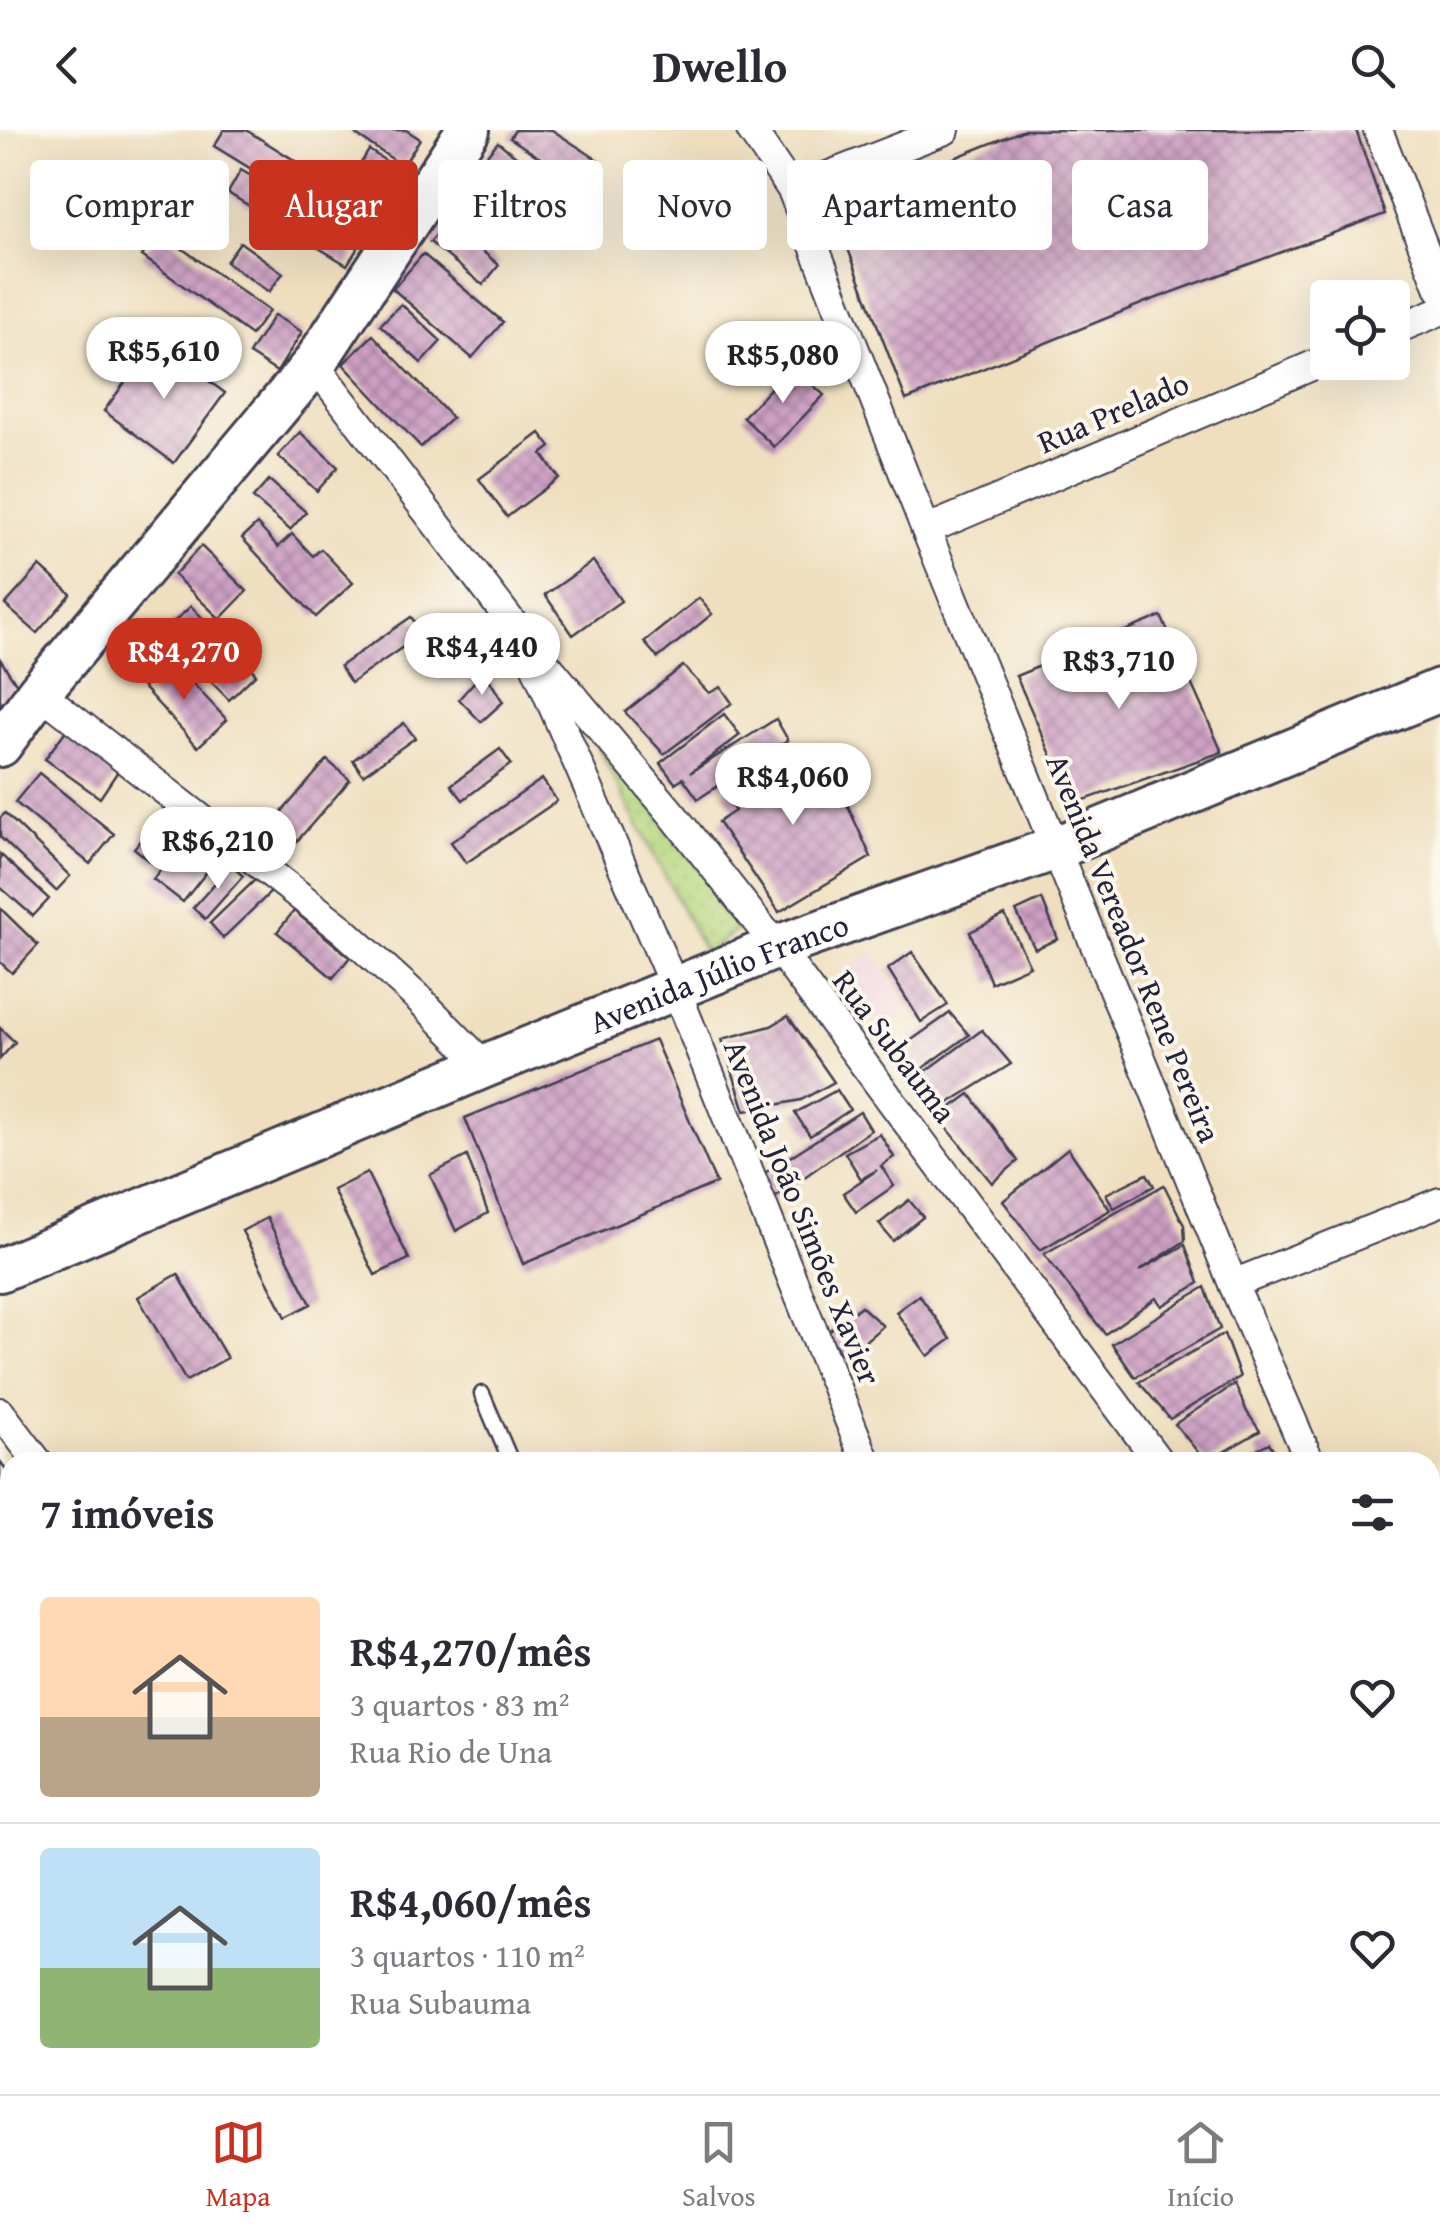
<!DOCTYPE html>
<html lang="pt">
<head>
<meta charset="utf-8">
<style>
	body { margin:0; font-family:"Gentium Book Plus",serif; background:#f2f2f3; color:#2b2b33; height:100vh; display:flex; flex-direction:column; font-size:38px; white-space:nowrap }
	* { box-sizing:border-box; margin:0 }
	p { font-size:32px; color:#7c7c81 }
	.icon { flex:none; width:55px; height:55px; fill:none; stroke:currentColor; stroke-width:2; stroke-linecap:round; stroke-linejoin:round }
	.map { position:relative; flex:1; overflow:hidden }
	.drawer { position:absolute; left:0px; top:1322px; width:1440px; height:642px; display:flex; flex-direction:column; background:#fff; border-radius:30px 30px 0 0; box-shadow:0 10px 40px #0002 }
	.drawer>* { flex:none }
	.top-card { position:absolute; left:30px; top:30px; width:1380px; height:90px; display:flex; gap:20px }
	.tools { position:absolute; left:1310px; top:150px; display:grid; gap:20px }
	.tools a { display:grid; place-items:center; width:100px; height:100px; border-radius:10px; background:#fff; box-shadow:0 10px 40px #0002; font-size:50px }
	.price { position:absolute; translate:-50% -85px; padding:0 22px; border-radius:35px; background:#fff; color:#222; font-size:32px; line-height:65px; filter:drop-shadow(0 2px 5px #0008) }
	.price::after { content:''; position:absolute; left:50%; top:60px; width:30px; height:22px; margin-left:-15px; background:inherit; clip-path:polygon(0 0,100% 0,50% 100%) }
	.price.current { background:#c8321e; color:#fff }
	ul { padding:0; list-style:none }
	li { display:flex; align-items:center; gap:30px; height:250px; padding:0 40px }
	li+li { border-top:2px solid #e1e1e2 }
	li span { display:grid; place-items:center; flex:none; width:280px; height:200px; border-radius:10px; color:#555 }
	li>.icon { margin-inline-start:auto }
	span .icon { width:120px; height:120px; fill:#fffc; stroke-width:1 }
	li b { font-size:42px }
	h2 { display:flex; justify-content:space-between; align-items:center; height:120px; padding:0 40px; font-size:42px }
	.tag { padding:0 35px; border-radius:10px; background:#fff; box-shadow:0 10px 40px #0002; font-size:35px; line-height:90px }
	.tag.current { background:#c8321e; color:#fff }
	header { display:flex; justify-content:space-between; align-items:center; height:130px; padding:0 40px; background:#fff; font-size:45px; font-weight:800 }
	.menu { display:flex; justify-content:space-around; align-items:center; height:140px; border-top:2px solid #e1e1e2; background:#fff; font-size:28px; color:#7c7c81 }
	.menu a { display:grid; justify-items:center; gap:5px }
	.menu .current { color:#c8321e }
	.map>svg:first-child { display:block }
	.built { fill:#f3cfe0 }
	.park { fill:url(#park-dots); stroke:#6c7c5c; stroke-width:2.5 }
	.building { fill:url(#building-cross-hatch) }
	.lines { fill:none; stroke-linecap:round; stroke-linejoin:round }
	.lane-casing { stroke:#413e4f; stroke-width:19 }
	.street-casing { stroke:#413e4f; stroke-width:32 }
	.primary-casing { stroke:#413e4f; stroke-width:48 }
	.lane { stroke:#fff; stroke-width:14 }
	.street { stroke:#fff; stroke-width:28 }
	.primary { stroke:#fff; stroke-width:42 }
	.labels { text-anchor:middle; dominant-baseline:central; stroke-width:8; stroke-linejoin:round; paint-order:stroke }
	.street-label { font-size:32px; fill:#22223b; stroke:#fbf7ec }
</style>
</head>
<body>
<header><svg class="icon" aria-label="back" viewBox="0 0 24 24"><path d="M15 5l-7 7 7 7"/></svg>Dwello<svg class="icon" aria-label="search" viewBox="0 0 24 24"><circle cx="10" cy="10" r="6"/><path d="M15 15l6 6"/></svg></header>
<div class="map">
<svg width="1440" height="1964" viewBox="0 0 1440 1964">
	<defs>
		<pattern id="park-dots" width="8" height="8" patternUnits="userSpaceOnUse" patternTransform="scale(2.5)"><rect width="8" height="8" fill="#b6d77e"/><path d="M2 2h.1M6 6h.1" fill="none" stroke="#9cb86e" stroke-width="1.8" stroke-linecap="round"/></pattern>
		<pattern id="building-cross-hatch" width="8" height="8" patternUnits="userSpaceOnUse" patternTransform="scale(2.5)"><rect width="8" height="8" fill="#cd9fc3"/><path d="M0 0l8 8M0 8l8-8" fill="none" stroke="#a681a0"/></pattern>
	</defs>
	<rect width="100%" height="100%" fill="#fbf7ec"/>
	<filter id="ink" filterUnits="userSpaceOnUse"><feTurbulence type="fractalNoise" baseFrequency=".01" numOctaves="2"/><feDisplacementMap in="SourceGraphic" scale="20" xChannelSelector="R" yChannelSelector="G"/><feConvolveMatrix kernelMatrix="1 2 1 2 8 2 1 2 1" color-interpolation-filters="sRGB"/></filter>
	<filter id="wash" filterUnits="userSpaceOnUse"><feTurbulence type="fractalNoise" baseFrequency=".0048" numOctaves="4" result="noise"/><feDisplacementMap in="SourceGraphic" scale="40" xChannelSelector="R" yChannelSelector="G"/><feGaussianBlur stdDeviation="2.25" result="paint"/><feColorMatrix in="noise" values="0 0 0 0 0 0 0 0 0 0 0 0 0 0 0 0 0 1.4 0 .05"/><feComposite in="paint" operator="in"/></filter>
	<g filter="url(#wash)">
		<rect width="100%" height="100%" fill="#efdfbf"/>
		<!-- built -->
		<path class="built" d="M872,823L909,879L880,898L842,844Z"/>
		<!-- park -->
		<path class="park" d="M591,604L746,793L705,823Z"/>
		<g id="blocks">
			<!-- building -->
			<g class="building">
				<path d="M224,0H246L310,40L295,66L214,16Z"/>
				<path d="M359,0H406L420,9L403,36L356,5Z"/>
				<path d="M515,0H552L598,30L581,55L510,8Z"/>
				<path d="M1024,0H1356L1385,84L1146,172L906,270L832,77Z"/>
				<path d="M498,12L545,49L529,70L481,32Z"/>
				<path d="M369,20L398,39L374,77L345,59Z"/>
				<path d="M241,40L361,113L347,135L228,63Z"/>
				<path d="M477,60L516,90L495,116L456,86Z"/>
				<path d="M447,92L499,135L483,155L430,112Z"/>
				<path d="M159,102L269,181L251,205L142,126Z"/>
				<path d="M240,112L283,143L269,162L226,132Z"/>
				<path d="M423,124L503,192L472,228L393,159Z"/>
				<path d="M401,174L441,211L421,233L380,195Z"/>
				<path d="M274,185L302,202L277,242L249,224Z"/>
				<path d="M373,205L452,288L421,317L343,234Z"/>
				<path d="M155,211L225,263L174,333L104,281Z"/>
				<path d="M792,236L824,265L774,317L743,287Z"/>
				<path d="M300,302L338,337L317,361L278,326Z"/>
				<path d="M540,303L551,317L542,324L559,348L507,387L479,349Z"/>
				<path d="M269,350L306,382L290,400L253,368Z"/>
				<path d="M257,394L278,417L292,404L313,426L321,419L353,453L316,487L242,408Z"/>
				<path d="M201,416L247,461L220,489L174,445Z"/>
				<path d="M593,431L621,471L573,505L545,465Z"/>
				<path d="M40,436L71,464L37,503L5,475Z"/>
				<path d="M699,468L712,484L658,528L644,512Z"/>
				<path d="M191,476L256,544L229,570L163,502Z"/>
				<path d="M1161,486L1222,622L1073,674L1016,546Z"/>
				<path d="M411,487L423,503L351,553L340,536Z"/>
				<path d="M0,529L17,555L0,576Z"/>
				<path d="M170,529L227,590L198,617L141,555Z"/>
				<path d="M683,536L709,563L721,557L732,573L664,624L625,582Z"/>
				<path d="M484,541L503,572L481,592L459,569Z"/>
				<path d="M724,584L740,605L690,643L776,589L788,610L698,669L683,648L675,653L660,633Z"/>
				<path d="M404,593L415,608L363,645L353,630Z"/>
				<path d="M67,599L120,638L100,668L45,629Z"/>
				<path d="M791,616L804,633L812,627L841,661L871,727L779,782L718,692L735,681L723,663Z"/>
				<path d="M500,619L511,634L463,670L451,655Z"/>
				<path d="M327,630L350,650L285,725L262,705Z"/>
				<path d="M39,643L114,704L90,734L15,672Z"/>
				<path d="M542,649L557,671L466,733L451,712Z"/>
				<path d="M166,681L184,696L152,733L134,718Z"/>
				<path d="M5,683L70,746L56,761L0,707V688Z"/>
				<path d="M191,702L220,725L183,772L153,749Z"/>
				<path d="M0,724L49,769L33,786L0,757Z"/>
				<path d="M231,735L243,746L205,789L193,778Z"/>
				<path d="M258,747L271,762L223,808L210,793Z"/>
				<path d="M1042,769L1058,809L1035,819L1016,781Z"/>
				<path d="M0,778L38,815L12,843L0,832Z"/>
				<path d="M294,781L350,827L333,848L277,802Z"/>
				<path d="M1005,785L1030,836L991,853L970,802Z"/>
				<path d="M912,822L948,875L921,892L888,839Z"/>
				<path d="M950,883L969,905L912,946L896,921Z"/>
				<path d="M788,886L834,952L801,970L745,981L722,909L771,896Z"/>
				<path d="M0,898L15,912L0,929Z"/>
				<path d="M982,900L1011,934L936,981L910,953Z"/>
				<path d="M655,910L716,1053L523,1134L465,988Z"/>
				<path d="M837,960L850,980L810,1006L795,983Z"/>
				<path d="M970,964L1018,1031L992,1053L938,987Z"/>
				<path d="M860,982L871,1000L769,1072L760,1046Z"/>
				<path d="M880,1004L894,1027L881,1036L894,1056L856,1082L843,1063L877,1040L861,1049L845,1023Z"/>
				<path d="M1068,1018L1110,1080L1040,1120L1003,1071Z"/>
				<path d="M467,1026L488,1083L456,1101L430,1045Z"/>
				<path d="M367,1043L409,1129L375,1145L333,1060Z"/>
				<path d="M1147,1044L1154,1056L1114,1078L1106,1064Z"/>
				<path d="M1164,1055L1184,1095L1185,1111L1139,1141L1185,1115L1199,1153L1162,1176L1156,1168L1105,1204L1044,1124Z"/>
				<path d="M909,1070L923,1087L893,1111L879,1094Z"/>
				<path d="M267,1088L311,1174L286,1187L242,1101Z"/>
				<path d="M178,1144L227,1228L186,1251L138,1167Z"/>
				<path d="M1205,1157L1220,1199L1135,1247L1112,1214Z"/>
				<path d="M919,1165L951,1209L928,1226L896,1182Z"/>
				<path d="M861,1176L883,1196L845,1228L826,1203Z"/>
				<path d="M1224,1204L1240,1247L1170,1289L1139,1252Z"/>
				<path d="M1235,1254L1247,1282L1260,1301L1206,1332L1175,1294Z"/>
				<path d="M1269,1313L1282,1332H1262L1255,1320Z"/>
				<path d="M0,1331L10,1345V1354L0,1367Z"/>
				<path d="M369,1955H399L406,1964H356Z"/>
			</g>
		</g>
	</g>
	<g filter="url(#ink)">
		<use href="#blocks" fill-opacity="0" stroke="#413e4f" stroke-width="2.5"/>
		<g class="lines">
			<defs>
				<path id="lane" d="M482,1264L511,1332"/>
				<g id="street">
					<path d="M751,0L792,60L926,400L1233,1154L1310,1332"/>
					<path d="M1378,0L1440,159"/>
					<path d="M792,60L945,0"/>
					<path d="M1392,201L1440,181"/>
					<path d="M314,234L523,507L675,858L866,1332"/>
					<path d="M926,400L1328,229"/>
					<path d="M542,529L673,685L777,817L1159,1332"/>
					<path d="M39,562L342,799L418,868L485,936"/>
					<path d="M1233,1154L1440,1072"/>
					<path d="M0,1282L38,1332"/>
					<path d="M1430,1406L1440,1402"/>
					<path d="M1430,1602L1440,1622"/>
					<path d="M1430,1921L1440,1917"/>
					<path d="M478,1955L484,1964"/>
					<path d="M1118,1955L1121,1964"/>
					<path d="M1318,1964L1341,1955"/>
				</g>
				<g id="primary">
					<path d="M0,615L39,562L314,234L468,0"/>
					<path id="s1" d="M0,1140L485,936L777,817L1056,718L1440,560"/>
				</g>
			</defs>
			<!-- lane casing -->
			<use href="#lane" class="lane-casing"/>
			<!-- street casing -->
			<use href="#street" class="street-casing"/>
			<!-- primary casing -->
			<use href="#primary" class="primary-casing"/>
			<!-- lane -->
			<use href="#lane" class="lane"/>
			<!-- street -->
			<use href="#street" class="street"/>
			<!-- primary -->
			<use href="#primary" class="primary"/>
		</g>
	</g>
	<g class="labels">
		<!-- street labels -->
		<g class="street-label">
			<text transform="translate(1113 282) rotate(-23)">Rua Prelado</text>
			<text transform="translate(1134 818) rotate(68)">Avenida Vereador Rene Pereira</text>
			<text stroke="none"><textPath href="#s1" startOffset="778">Avenida Júlio Franco</textPath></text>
			<text transform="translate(895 916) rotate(53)">Rua Subauma</text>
			<text transform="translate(803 1082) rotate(68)">Avenida João Simões Xavier</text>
		</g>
	</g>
</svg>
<div class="tools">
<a><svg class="icon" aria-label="locate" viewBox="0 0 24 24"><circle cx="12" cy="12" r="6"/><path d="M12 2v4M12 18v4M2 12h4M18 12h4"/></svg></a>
</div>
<b class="price" style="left:164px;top:272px">R$5,610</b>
<b class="price" style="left:783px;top:276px">R$5,080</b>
<b class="price" style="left:482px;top:568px">R$4,440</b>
<b class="price current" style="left:184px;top:573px">R$4,270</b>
<b class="price" style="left:1119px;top:582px">R$3,710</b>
<b class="price" style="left:793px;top:698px">R$4,060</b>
<b class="price" style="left:218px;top:762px">R$6,210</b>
<div class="top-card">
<a class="tag">Comprar</a>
<a class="tag current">Alugar</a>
<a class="tag">Filtros</a>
<a class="tag">Novo</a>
<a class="tag">Apartamento</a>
<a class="tag">Casa</a>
</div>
<section class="drawer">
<h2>7 imóveis<svg class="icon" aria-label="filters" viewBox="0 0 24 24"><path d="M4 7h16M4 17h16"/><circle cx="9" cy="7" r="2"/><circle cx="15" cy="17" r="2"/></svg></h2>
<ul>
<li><span style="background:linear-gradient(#ffd9b3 60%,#b9a48a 0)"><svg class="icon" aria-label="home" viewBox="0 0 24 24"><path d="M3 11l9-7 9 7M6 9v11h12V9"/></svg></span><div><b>R$4,270/mês</b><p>3 quartos · 83 m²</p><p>Rua Rio de Una</p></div><svg class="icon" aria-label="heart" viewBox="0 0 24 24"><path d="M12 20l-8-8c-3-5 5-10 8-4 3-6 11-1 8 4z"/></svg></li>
<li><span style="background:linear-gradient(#bfe0f5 60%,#8fb573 0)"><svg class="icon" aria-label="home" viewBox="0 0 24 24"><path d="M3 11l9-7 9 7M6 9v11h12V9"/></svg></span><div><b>R$4,060/mês</b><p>3 quartos · 110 m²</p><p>Rua Subauma</p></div><svg class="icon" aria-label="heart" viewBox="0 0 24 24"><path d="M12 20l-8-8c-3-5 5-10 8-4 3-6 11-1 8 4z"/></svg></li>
</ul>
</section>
</div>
<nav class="menu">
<a class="current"><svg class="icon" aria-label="map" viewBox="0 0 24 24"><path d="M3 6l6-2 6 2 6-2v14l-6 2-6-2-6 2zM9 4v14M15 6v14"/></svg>Mapa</a>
<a><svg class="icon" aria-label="saved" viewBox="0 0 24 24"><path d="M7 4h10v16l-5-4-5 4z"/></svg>Salvos</a>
<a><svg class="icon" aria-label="home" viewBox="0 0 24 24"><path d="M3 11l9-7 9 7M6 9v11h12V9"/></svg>Início</a>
</nav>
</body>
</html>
